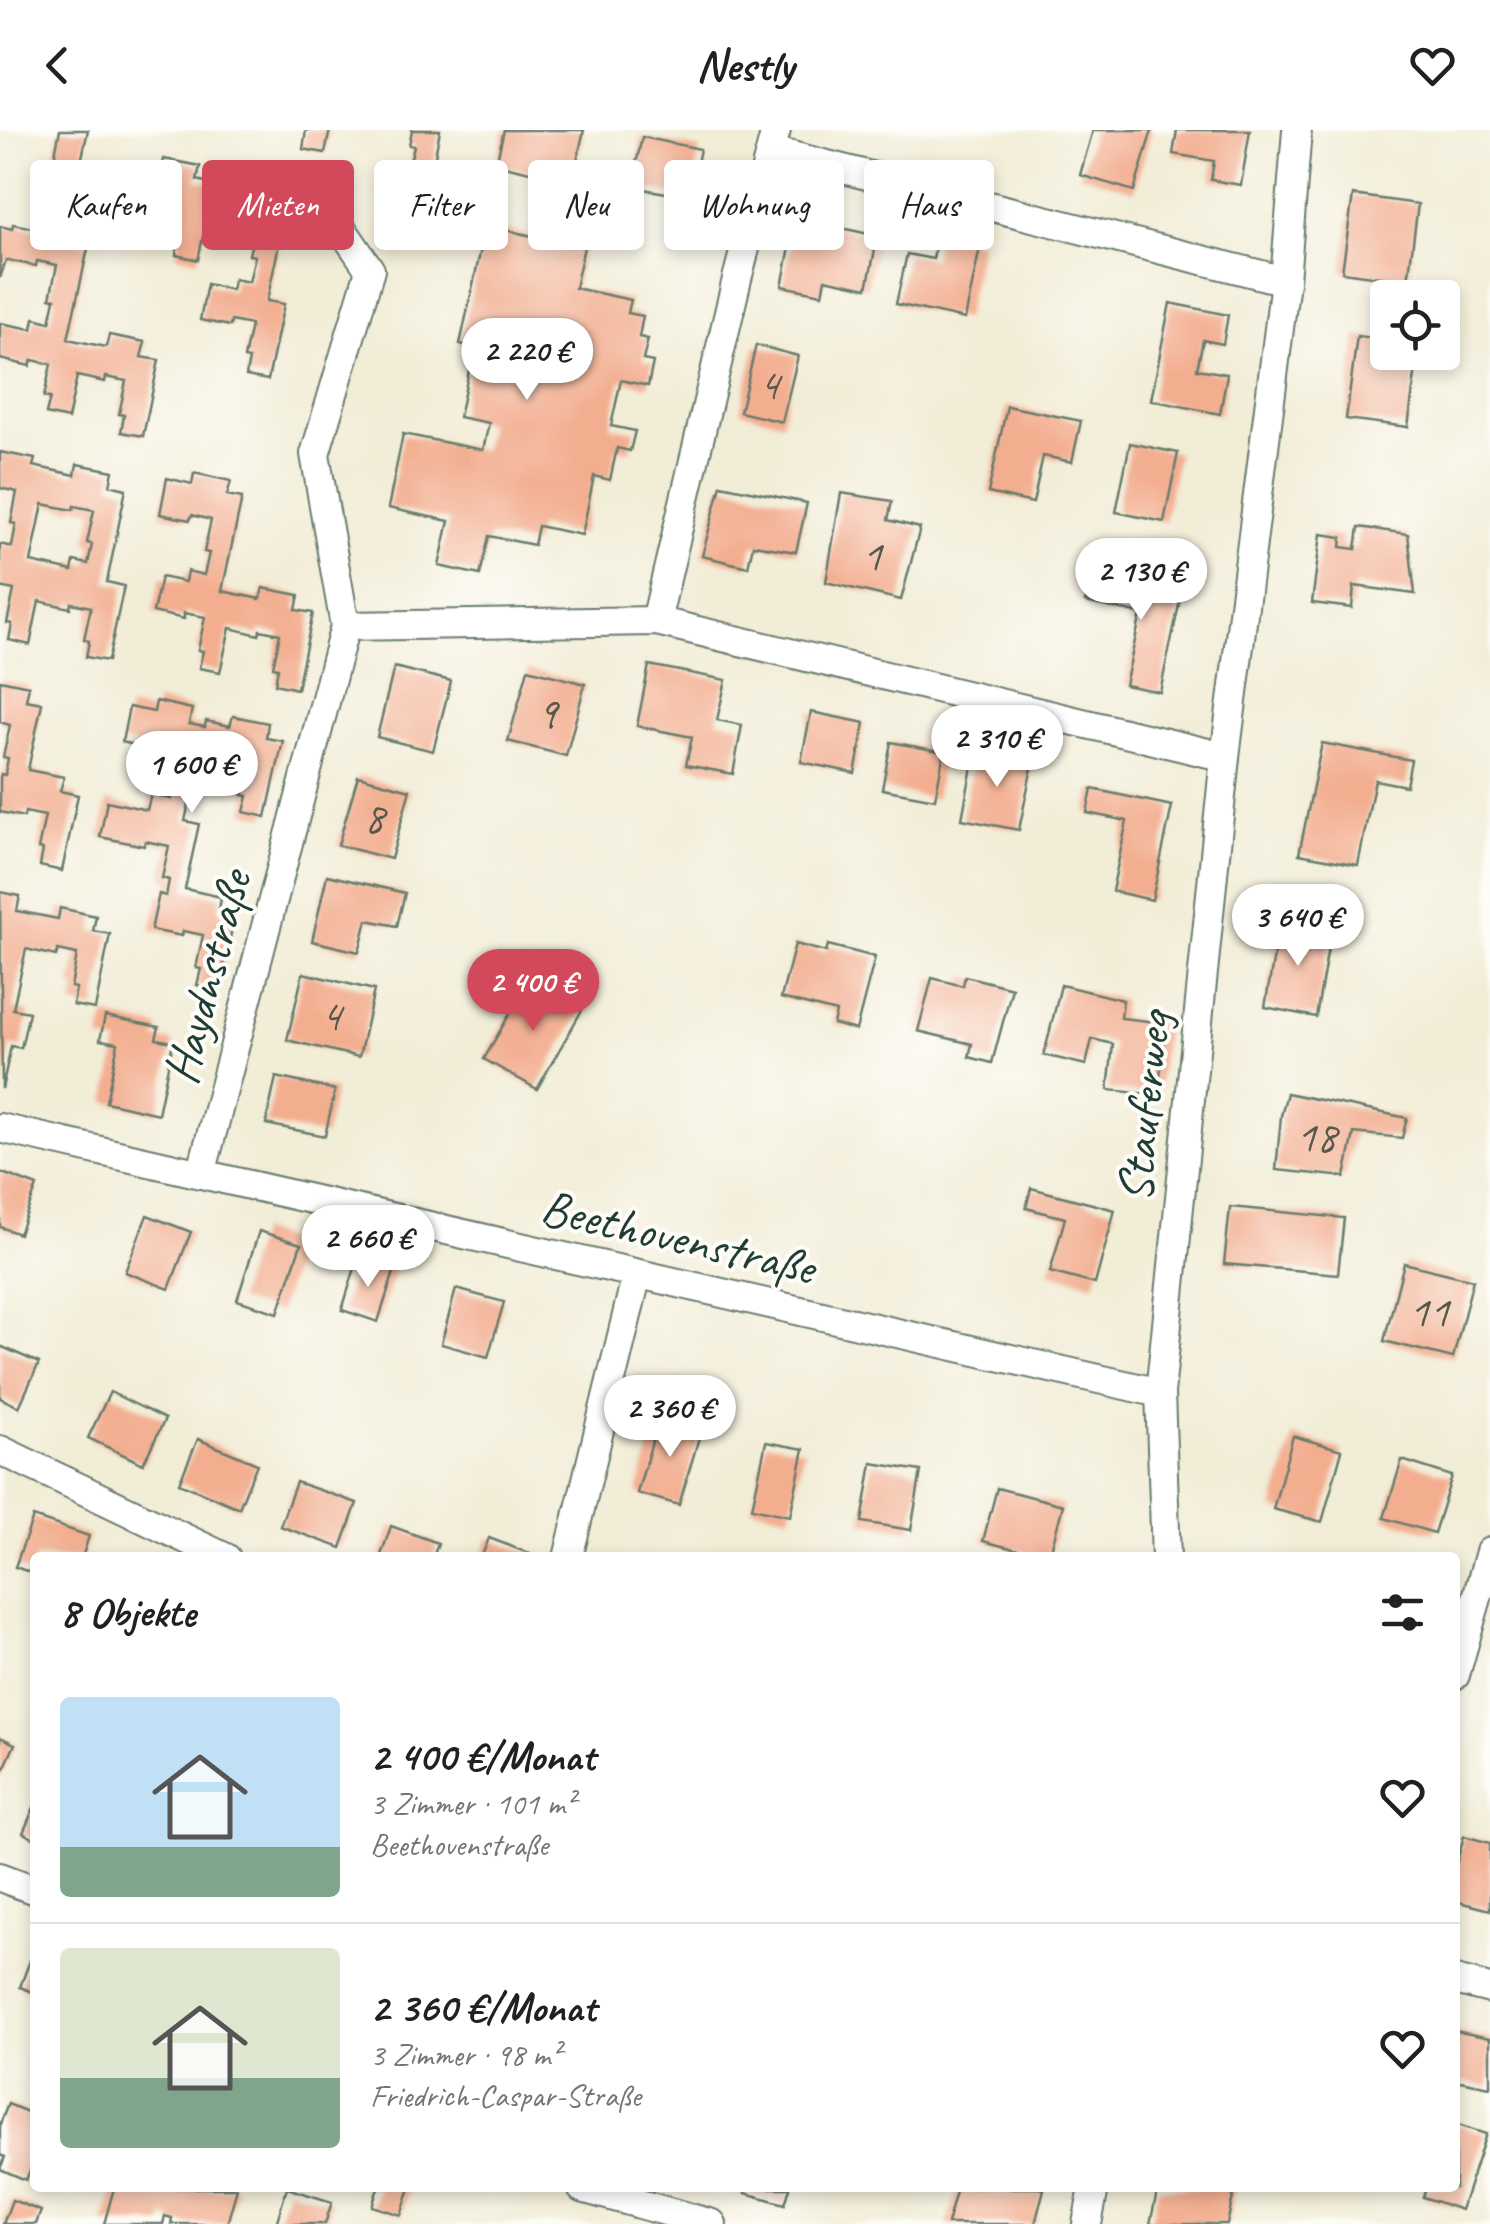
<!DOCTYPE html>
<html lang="de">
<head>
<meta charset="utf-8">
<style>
	body { margin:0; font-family:Caveat,sans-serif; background:#f6f6f6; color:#202124; height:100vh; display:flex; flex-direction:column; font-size:38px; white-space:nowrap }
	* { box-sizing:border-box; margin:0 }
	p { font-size:32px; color:#757577 }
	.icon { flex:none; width:55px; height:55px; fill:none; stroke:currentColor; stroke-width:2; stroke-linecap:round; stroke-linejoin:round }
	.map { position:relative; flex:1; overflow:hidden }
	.side { position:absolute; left:30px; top:1422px; width:1430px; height:640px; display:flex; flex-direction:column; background:#fff; border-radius:10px; box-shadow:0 5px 15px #0003 }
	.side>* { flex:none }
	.banner { position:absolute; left:30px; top:30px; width:1430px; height:90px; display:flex; gap:20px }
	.tools { position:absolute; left:1370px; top:150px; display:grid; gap:20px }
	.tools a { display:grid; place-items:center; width:90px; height:90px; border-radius:10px; background:#fff; box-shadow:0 5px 15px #0003; font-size:50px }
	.price { position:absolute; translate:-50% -85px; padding:0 22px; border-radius:35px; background:#fff; color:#222; font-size:32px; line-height:65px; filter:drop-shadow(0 2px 5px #0008) }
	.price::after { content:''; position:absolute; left:50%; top:60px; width:30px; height:22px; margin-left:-15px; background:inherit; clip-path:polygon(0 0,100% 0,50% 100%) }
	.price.active { background:#d1495b; color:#fff }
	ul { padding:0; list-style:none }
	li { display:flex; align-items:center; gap:30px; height:250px; padding:0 30px }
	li+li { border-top:2px solid #e0e0e0 }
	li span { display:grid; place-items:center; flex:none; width:280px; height:200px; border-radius:10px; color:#555 }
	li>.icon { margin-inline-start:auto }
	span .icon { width:120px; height:120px; fill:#fffc; stroke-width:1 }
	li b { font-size:42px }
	h2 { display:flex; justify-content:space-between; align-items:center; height:120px; padding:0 30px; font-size:42px }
	.chip { padding:0 35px; border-radius:10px; background:#fff; box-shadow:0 5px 15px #0003; font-size:35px; line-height:90px }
	.chip.active { background:#d1495b; color:#fff }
	header { display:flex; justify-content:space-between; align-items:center; height:130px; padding:0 30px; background:#fff; font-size:45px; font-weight:600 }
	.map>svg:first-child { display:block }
	.building { fill:#f3ae90; fill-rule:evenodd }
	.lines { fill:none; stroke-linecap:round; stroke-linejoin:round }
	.minor-casing { stroke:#697b6d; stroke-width:32 }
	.minor { stroke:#fff; stroke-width:28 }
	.labels { text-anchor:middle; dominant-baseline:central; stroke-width:8; stroke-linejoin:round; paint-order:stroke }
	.number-label { font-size:45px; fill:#54594b }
	.street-label { font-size:50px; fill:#1f3d34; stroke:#fdfcf7 }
</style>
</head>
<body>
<header><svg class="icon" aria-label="back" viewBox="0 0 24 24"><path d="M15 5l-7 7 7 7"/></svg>Nestly<svg class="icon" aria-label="heart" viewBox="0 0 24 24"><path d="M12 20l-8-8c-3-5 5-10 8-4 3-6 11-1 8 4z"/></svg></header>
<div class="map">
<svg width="1490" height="2094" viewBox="0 0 1490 2094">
	<rect width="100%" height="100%" fill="#fdfcf7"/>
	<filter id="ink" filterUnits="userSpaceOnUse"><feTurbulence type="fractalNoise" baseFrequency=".01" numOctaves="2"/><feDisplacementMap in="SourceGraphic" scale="20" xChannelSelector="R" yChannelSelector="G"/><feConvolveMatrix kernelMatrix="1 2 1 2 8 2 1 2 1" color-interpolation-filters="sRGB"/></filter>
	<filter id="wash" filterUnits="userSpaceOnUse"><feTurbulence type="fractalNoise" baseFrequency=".0048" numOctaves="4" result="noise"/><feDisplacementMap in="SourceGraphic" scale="40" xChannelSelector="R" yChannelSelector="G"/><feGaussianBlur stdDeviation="2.25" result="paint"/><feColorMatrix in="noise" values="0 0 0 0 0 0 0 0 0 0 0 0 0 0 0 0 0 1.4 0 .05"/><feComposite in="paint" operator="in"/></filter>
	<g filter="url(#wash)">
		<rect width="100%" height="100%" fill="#f2edd7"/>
		<g id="blocks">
			<!-- building -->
			<g class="building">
				<path d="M60,0H88L76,55L54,51L58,35L53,33Z"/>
				<path d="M306,0H330L325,23L303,19Z"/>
				<path d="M412,0H440L433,37L410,32L414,16L409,15Z"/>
				<path d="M504,0H584L572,52L496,34Z"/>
				<path d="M1093,0H1152L1134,61L1080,45Z"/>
				<path d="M1177,0H1250L1241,55L1211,50L1214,31L1173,24Z"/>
				<path d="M642,7L700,19L690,67L631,57Z"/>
				<path d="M164,29L200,36L197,50L236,59L239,46L275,54L272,68L288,72L267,171L284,174L268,250L246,246L249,229L244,228L251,195L231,191L230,196L200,190L207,154L232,160L234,149L249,152L255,126L249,125L256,93L236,88L235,93L207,87L198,130L176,125L179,109L174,108L181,75L161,71L160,76L129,70L137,35L162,39Z"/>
				<path d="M1353,65L1418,74L1408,151L1342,142Z"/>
				<path d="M796,88L878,106L867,158L825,149L822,164L782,156Z"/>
				<path d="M40,89L76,96L73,111L89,114L68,209L106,217L109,205L145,212L141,227L159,230L143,306L121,302L124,285L119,284L126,251L106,247L105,252L77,246L68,289L46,284L50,268L44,267L51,234L32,230L30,236L0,229V193L32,199L34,188L50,192L55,169L50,168L57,135L37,131L36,136L6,130L0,148V96L12,99L13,94L38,99Z"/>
				<path d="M486,96L584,117L575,158L631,170L628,183L643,186L639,207L648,209L643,230L653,232L648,256L621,250L611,296L635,301L630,321L617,318L610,350L594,346L582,405L538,396L534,415L489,406L480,445L439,436L449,391L388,378L403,304L483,320L489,293L459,287L474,217L460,214Z"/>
				<path d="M938,104L981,113L965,189L896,174L907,124L933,129Z"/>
				<path d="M1170,173L1228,185L1223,214L1203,210L1197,239L1227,244L1220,284L1151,270Z"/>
				<path d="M1357,206L1388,210V222H1418L1408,297L1346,289Z"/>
				<path d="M756,215L798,226L782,292L740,282Z"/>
				<path d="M1007,276L1081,291L1072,332L1043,326L1033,373L988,363Z"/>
				<path d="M1130,313L1178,323L1164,392L1116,382Z"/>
				<path d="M0,322L35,329L33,336L75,345L77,334L113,341L110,355L126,359L107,452L124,456L108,531L86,527L89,511L84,509L91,477L71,473L70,478L39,471L30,515L9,510L12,494L7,493L14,460L0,457V414L12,417L16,394L11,393L17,362L0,358ZM43,374L73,380L74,376L94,380L87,413L92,414L88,434L74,431L72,441L31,432Z"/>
				<path d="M194,343L231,351L227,365L242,368L222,461L260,469L263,458L299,465L296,480L313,483L297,559L275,554L278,538L273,537L280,504L260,500L259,505L230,498L220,542L199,538L203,521L198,520L205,487L184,483V489L153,482L161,447L185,452L187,441L204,445L209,423L204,422L211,390L192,385L190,390L160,384L167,348L192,354Z"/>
				<path d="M721,355L807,373L796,422L753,415L748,437L702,426Z"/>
				<path d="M841,363L892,371L888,390L920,398L901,470L826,452Z"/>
				<path d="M1359,397L1408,404L1415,464L1354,456L1352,478L1312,473L1321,404L1342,407L1341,417L1356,419Z"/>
				<path d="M1091,442L1182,461L1160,562L1125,555L1141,484L1085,472Z"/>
				<path d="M649,535L726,550L717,590L742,595L733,644L686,635L692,607L637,596Z"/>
				<path d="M394,537L451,551L433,621L377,607Z"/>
				<path d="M528,539L585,554L566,626L508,611Z"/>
				<path d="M0,550L29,556L26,570L42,573L28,640L64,647L60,661L78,665L62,741L40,736L43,720L38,719L45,686L25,682L24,687L0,682V648L1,644L5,645L8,628L3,627L10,595L0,592Z"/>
				<path d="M156,571L192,579L189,594L205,597L206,591L230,596L233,586L268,593L266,608L283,611L266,687L244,682L248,666L243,665L250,632L230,628L229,633L199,627L185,691L199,694L185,759L221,767L219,781L235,784L219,860L197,855L201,839L196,838L203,805L183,801L182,806L151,800L159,764L166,766L169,750L162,748L169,716L145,711L144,716L100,707L107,671L147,680L151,664L171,669L176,650L166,647L173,618L153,613L152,619L122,612L129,577L154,582Z"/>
				<path d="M811,582L865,593L855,643L801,632Z"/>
				<path d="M891,612L944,622L935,669L882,659Z"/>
				<path d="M1322,613L1411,630L1406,656L1375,650L1358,735L1299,724Z"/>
				<path d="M975,621L1033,632L1019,700L962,689Z"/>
				<path d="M358,646L410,660L391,729L338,715Z"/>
				<path d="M1092,659L1172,676L1152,770L1112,761L1127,691L1087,683Z"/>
				<path d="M327,745L405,763L397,796L367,790L359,822L312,811Z"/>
				<path d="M0,762L20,766L17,781L58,789L60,778L96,786L93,801L110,804L95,879L73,875L76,858L71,857L77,824L58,820L56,826L26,819L13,879L29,882L21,918L11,916L2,959Z"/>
				<path d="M1280,791L1331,800L1316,887L1265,877Z"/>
				<path d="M795,814L826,822L828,815L875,827L856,900L833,894L836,882L781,868Z"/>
				<path d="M303,843L374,860L359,927L287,910Z"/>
				<path d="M965,846L1012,858L992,933L969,927L972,914L918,901L932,848L963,856Z"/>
				<path d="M529,850L582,880L537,959L484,929Z"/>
				<path d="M1061,855L1123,870L1121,888L1166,893L1158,965L1108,960L1113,914L1092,909L1086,935L1044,925Z"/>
				<path d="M105,886L159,897L156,909L173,912L158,984L106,972L118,913L100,910Z"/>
				<path d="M276,947L335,960L325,1006L266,994Z"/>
				<path d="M1287,963L1407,988L1402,1008L1354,1003L1345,1047L1276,1040L1281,986Z"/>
				<path d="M0,1042L37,1056L19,1104L0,1097Z"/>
				<path d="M1031,1058L1115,1080L1095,1154L1050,1142L1065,1088L1026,1078Z"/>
				<path d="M1230,1077L1344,1088L1338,1144L1224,1134Z"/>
				<path d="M147,1085L191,1102L169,1159L125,1142Z"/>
				<path d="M259,1101L301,1114L278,1183L237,1170Z"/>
				<path d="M358,1128L395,1139L378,1192L342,1180Z"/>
				<path d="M1404,1133L1473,1150L1453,1228L1384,1211Z"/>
				<path d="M456,1159L504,1172L488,1227L441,1214Z"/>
				<path d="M0,1216L39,1233L19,1277L0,1268Z"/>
				<path d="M110,1262L165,1289L143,1334L88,1308Z"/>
				<path d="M660,1285L702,1297L679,1375L637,1363Z"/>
				<path d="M1293,1306L1342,1320L1322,1392L1273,1379Z"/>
				<path d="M198,1309L257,1334L239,1378L179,1353Z"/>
				<path d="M766,1312L804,1319L790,1386L752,1378Z"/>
				<path d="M1402,1330L1452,1346L1434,1403L1384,1388Z"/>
				<path d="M872,1333L921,1341L911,1400L862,1392Z"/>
				<path d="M296,1352L357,1373L341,1418L280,1396Z"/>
				<path d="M997,1358L1063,1375L1049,1428L983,1411Z"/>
				<path d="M33,1387L89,1406L82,1428H35V1444L15,1437Z"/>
				<path d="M391,1396L438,1413L433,1428H380Z"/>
				<path d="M489,1408L539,1427V1428H481Z"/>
				<path d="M0,1607L15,1614L0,1648Z"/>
				<path d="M35,1675V1709L23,1703Z"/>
				<path d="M1464,1706L1490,1713V1780L1455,1771V1739Z"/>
				<path d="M35,1817V1863L20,1857Z"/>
				<path d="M1455,1901L1490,1908V1957L1455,1950Z"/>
				<path d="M8,1974L35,1985V2040L31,2038L26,2050L0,2039L5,2027L0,2025V1994Z"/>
				<path d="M1455,1994L1486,2004L1461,2080L1423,2067L1426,2058H1455Z"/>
				<path d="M114,2058H237L227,2094H171L172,2088L165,2086L163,2094H104Z"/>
				<path d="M287,2058L332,2072L325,2094H276Z"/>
				<path d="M378,2058H410L401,2085L372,2076Z"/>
				<path d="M747,2058H790L785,2074L745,2063Z"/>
				<path d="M957,2058H1039L1044,2059L1035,2094H947Z"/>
				<path d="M1158,2058H1235L1227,2094H1150Z"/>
				<path d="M12,2070L41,2081L36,2094H3Z"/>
			</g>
		</g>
	</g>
	<g filter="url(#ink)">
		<use href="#blocks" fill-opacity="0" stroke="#697b6d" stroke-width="2.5"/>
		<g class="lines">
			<defs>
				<g id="minor">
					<path d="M772,21L1285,151"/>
					<path d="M656,491L737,149L776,0"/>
					<path d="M345,496L656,491L1225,627"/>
					<path d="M0,998L1160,1263"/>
					<path d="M201,1044L345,496L315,324L370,140L342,99"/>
					<path d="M0,1320L226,1428"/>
					<path d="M568,1428L637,1144"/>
					<path d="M1166,1428L1160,1263L1225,627L1285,151L1297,0"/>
					<path d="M1455,1545L1490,1422"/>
					<path d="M0,1747L35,1760"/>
					<path d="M1455,1850L1490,1859"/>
					<path d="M582,2058L712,2094"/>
					<path d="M1087,2094L1094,2058"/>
				</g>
			</defs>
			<!-- minor casing -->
			<use href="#minor" class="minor-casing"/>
			<!-- minor -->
			<use href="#minor" class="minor"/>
		</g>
	</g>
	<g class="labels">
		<!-- number labels -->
		<g class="number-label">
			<text x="769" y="254">4</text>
			<text x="872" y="425">1</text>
			<text x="547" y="583">9</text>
			<text x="374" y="687">8</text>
			<text x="331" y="885">4</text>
			<text x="1316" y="1006">18</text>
			<text x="1429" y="1181">11</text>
		</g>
		<!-- street labels -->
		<g class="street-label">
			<text transform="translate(207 847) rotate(-75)">Haydnstraße</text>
			<text transform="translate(1144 977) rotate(-84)">Stauferweg</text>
			<text transform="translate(678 1107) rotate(13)">Beethovenstraße</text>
		</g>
	</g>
</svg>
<div class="tools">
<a><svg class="icon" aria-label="locate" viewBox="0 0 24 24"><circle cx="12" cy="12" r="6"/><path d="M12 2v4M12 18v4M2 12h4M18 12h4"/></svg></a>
</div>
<b class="price" style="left:527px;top:273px">2 220 €</b>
<b class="price" style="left:1141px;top:493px">2 130 €</b>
<b class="price" style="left:997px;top:660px">2 310 €</b>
<b class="price" style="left:192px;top:686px">1 600 €</b>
<b class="price" style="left:1298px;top:839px">3 640 €</b>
<b class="price active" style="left:533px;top:904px">2 400 €</b>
<b class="price" style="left:368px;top:1160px">2 660 €</b>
<b class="price" style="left:670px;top:1330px">2 360 €</b>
<div class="banner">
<a class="chip">Kaufen</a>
<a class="chip active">Mieten</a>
<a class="chip">Filter</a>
<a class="chip">Neu</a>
<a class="chip">Wohnung</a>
<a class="chip">Haus</a>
</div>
<section class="side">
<h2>8 Objekte<svg class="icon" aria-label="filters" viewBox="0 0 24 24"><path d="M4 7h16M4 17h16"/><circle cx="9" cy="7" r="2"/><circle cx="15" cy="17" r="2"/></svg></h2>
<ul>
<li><span style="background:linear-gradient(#bfe0f5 75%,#7fa58c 0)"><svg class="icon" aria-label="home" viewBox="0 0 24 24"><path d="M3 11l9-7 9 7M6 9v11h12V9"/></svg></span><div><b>2 400 €/Monat</b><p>3 Zimmer · 101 m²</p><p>Beethovenstraße</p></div><svg class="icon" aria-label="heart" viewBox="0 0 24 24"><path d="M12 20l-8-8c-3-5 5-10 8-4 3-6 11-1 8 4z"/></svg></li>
<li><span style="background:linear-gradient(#dfe7d0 65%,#7fa58c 0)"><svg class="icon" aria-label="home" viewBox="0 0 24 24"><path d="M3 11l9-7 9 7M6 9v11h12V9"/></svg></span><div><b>2 360 €/Monat</b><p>3 Zimmer · 98 m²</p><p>Friedrich-Caspar-Straße</p></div><svg class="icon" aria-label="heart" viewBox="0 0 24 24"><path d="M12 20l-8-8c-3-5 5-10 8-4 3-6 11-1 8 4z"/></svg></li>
</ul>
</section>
</div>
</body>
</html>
